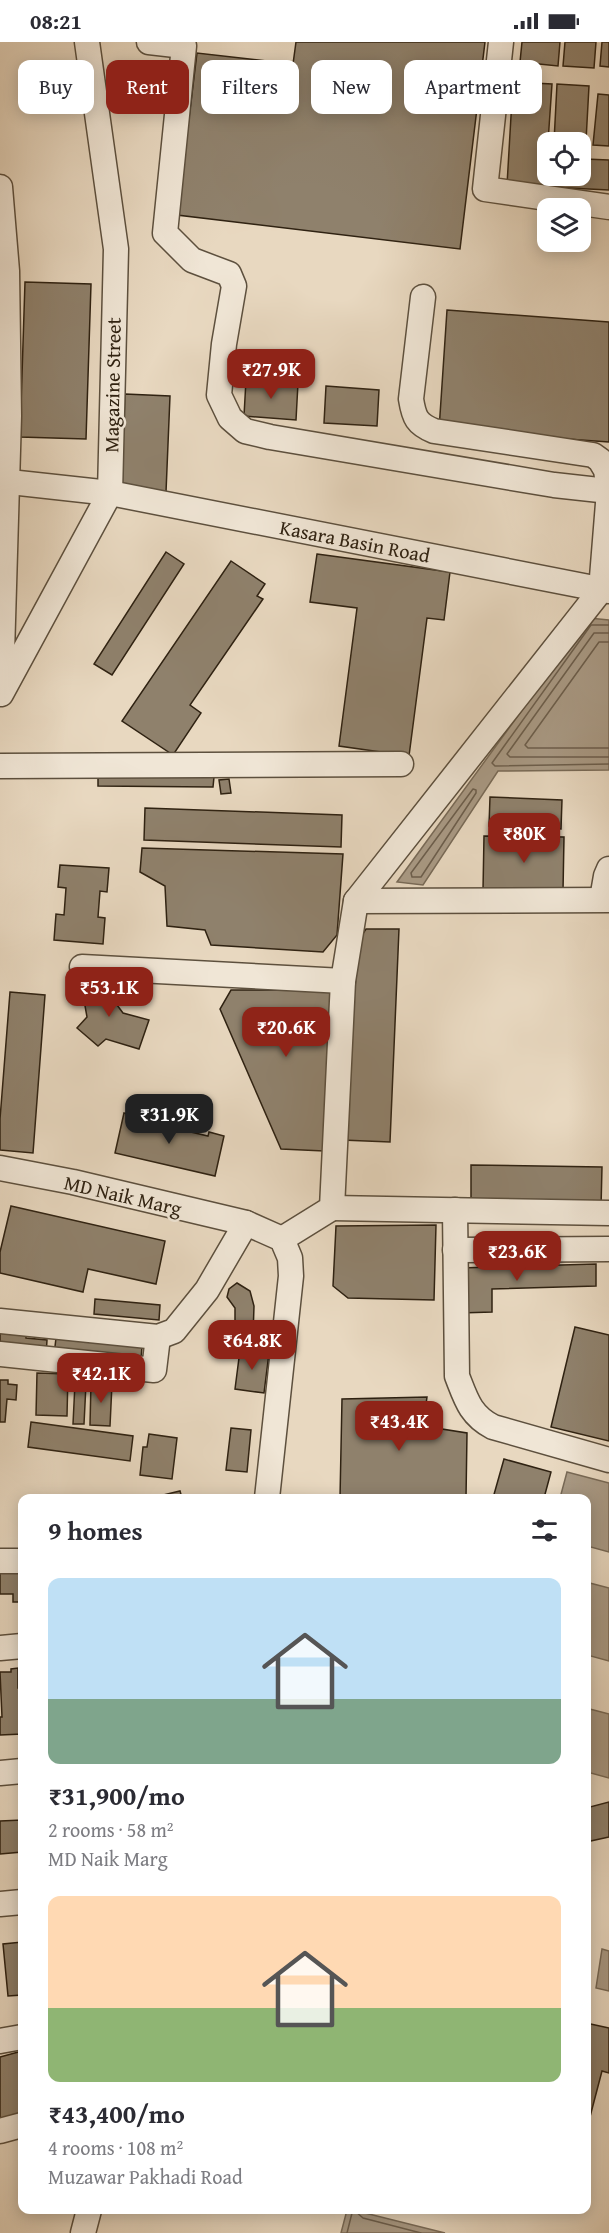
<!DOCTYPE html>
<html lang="en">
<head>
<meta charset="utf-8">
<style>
	body { margin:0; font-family:"Gentium Book Plus",serif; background:#f2f2f3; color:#2b2b33; height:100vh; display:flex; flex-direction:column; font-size:22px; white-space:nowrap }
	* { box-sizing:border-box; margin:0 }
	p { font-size:20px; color:#7c7c81 }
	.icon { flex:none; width:33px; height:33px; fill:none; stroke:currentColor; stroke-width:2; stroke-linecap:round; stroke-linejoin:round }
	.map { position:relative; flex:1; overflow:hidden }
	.side { position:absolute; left:18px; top:1452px; width:573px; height:720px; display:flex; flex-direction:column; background:#fff; border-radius:12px; box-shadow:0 3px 15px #0003 }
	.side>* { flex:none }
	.guide { position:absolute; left:18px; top:18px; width:573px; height:54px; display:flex; gap:12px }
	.buttons { position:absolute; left:537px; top:90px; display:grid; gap:12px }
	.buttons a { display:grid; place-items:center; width:54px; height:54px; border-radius:12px; background:#fff; box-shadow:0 3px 15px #0003; font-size:30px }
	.price { position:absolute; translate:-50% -51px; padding:0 14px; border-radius:12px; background:#8f2418; color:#fff; font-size:20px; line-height:39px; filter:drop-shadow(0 2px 3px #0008) }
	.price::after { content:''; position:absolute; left:50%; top:36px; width:18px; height:14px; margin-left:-9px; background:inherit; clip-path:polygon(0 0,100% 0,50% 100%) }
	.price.active { background:#222; color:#fff }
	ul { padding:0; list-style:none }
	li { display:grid; align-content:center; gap:12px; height:318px; padding:0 30px }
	li span { display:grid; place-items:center; height:186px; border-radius:12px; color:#555 }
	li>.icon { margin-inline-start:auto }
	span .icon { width:108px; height:108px; fill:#fffc; stroke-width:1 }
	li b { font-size:26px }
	h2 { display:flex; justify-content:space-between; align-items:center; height:72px; padding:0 30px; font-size:26px }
	.pill { padding:0 21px; border-radius:12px; background:#fff; box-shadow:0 3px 15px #0003; font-size:21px; line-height:54px }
	.pill.active { background:#8f2418; color:#fff }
	.status { display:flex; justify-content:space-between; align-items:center; height:42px; padding:0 30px; background:#fff; direction:ltr }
	.status svg { height:16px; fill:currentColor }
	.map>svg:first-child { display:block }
	.water { fill:#a99a85; stroke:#786a57; stroke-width:1.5 }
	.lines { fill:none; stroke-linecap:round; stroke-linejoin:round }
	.shore { stroke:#6c5e4c; stroke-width:1.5 }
	.building { fill:#8f816c; stroke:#2f2212; stroke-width:1.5 }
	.minor-casing { stroke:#5d503e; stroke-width:27 }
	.minor { stroke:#f0e6d6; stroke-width:24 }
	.labels { text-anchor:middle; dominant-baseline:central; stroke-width:5; stroke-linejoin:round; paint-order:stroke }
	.street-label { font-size:20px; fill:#2f2212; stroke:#f0e6d6 }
</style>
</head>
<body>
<div class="status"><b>08:21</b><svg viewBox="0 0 49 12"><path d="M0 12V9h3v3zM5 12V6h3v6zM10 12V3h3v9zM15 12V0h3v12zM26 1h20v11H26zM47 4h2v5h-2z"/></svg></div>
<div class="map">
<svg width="609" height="2191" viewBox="0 0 609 2191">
	<rect width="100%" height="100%" fill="#e8d8c0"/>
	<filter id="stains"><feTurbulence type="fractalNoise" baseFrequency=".00333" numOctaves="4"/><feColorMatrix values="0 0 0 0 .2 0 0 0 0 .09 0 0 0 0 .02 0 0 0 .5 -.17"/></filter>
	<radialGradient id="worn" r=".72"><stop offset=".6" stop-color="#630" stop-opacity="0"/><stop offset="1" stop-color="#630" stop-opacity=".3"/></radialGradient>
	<!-- water -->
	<g class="water">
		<path d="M589,576L609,578V728L498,729L423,843L397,840Z"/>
		<path d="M567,1430L609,1441V1510L587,1504L586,1456H560Z"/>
		<path d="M586,1540L609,1546V1619L587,1613Z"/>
		<path d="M586,1666L609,1672V1736L587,1730Z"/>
		<path d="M602,1907L609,1909V1949L596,1946Z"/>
		<path d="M347,2168H353L445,2191H341Z"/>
	</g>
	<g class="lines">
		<!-- shore -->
		<g class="shore">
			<path d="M609,583H591L492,721L495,724L609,722"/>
			<path d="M609,591H594L507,712L510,715H609"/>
			<path d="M609,600H599L525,703L528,706H609"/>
			<path d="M473,747L476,748V751L421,835H412L411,831Z"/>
			<path d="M347,2191L352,2171L355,2169L363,2176L421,2191"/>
		</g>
	</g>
	<!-- building -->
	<g class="building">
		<path d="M296,0H485L460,207L177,173L197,11L293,22Z"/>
		<path d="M522,0H560L558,24L520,20Z"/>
		<path d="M565,0H596L594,26L563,24Z"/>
		<path d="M602,0H609V25L600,24Z"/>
		<path d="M513,40L552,42L548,100V134H580V100H554L557,42L589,44L585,117L609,118V148L507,143Z"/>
		<path d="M598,52L609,53V104L593,103Z"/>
		<path d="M25,240L91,242L86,397L20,395Z"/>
		<path d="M447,268L609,280V400L439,388Z"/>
		<path d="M246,338L298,341L296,378L244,374Z"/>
		<path d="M326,344L379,348L377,384L324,381Z"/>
		<path d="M125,352L170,354L166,450L121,448Z"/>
		<path d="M166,510L184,522L112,633L94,622Z"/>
		<path d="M317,512L450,530L444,578L427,576L409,714L339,704L357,566L310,560Z"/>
		<path d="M231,519L265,542L257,554L263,557L190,663L201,671L173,713L122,679Z"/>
		<path d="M98,734L214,735L213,745L98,744Z"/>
		<path d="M229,737L231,751L221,752L219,738Z"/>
		<path d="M490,755L562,758L561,787L489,784Z"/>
		<path d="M145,766L342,773L341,805L144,798Z"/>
		<path d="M484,794L564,795L563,849L483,848Z"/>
		<path d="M142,806L343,812L337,893L323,910L211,903L205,888L167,884L165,844L140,830Z"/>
		<path d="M60,823L109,826L107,850L100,849L98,875L105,876L103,902L54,898L56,872L64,873L66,846L58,845Z"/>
		<path d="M366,887H399L390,1100L342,1098L348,914Z"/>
		<path d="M108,936L111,955L123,971L149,978L139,1007L106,997L98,1004L77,986L87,975L81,941Z"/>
		<path d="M231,948H333L324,1109L281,1107L220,967Z"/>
		<path d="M10,950L45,953L33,1111L0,1108V1077Z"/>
		<path d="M124,1071L145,1076L144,1079L208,1094L209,1090L224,1094L215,1134L115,1111Z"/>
		<path d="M471,1123L602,1125L601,1166L471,1164Z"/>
		<path d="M11,1164L165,1199L156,1242L88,1227L83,1250L0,1231V1210Z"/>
		<path d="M436,1183L434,1258L348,1256L333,1244L336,1184Z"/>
		<path d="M596,1222V1244L492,1247V1270L460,1271L459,1226Z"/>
		<path d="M237,1241L250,1249L254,1264L253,1294L248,1299L232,1293L235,1279V1266L227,1255L229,1247Z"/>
		<path d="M95,1257L160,1263L159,1278L94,1272Z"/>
		<path d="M575,1285L609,1293V1399L551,1385Z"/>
		<path d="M0,1289L26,1291V1296L47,1298L46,1314L0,1310Z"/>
		<path d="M56,1296L142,1303L141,1320L54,1313Z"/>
		<path d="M240,1308L269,1311L264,1351L235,1347Z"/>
		<path d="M37,1331L68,1332L67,1374L36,1373Z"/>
		<path d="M0,1338H8V1342L17,1343L16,1358L7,1357L5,1380H0Z"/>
		<path d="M75,1341L86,1342L84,1382H73Z"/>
		<path d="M91,1341L112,1342L110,1384L90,1383Z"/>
		<path d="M427,1355L423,1384L467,1391L466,1456H340L342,1357Z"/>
		<path d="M31,1380L133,1394L130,1419L28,1405Z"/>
		<path d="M231,1386L251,1388L247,1430L226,1428Z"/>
		<path d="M149,1392L177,1396L172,1437L140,1433L143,1405H147Z"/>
		<path d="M504,1417L551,1430L544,1456H493Z"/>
		<path d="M180,1449L182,1456H164L163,1453Z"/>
		<path d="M22,1525V1560H13V1552H0V1526Z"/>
		<path d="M18,1626V1646H22V1666H21L22,1692L0,1693V1675H2L0,1630H11V1627Z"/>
		<path d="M609,1760V1795L586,1800V1766Z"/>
		<path d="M22,1778V1810L0,1812V1779Z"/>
		<path d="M22,1900V1953L8,1954L3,1902Z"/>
		<path d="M586,1981L609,1986V2031L602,2029L586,2090Z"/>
		<path d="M22,2009V2075L0,2081V2015Z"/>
	</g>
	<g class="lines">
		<defs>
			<g id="minor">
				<path d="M149,0L184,4L165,191L192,218L229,232L234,244L224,302L219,353L230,376L245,389L270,395L554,443L609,449"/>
				<path d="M501,0L485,147L609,165"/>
				<path d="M0,145L7,229L9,374L1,646"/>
				<path d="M0,439L110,451L609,549"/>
				<path d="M1,652L110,451L116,207L87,0"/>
				<path d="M0,724L401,722"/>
				<path d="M602,857L606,834L609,827"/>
				<path d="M356,859L609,858"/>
				<path d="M82,925L343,939"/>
				<path d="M0,1126L73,1140L246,1181L282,1197L290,1216L291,1234L267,1456"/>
				<path d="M332,1166L609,1171"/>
				<path d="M455,1168L457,1334C466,1357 470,1373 493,1385L609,1418"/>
				<path d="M282,1197L332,1166L343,939L356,859L601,548L609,449L606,428L600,418L593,413L434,389C417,382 414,376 411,357L423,255"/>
				<path d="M455,1208L609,1207"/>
				<path d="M0,1279L158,1295L174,1289L207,1248L246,1181"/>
				<path d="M0,1312L154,1328L158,1295"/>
				<path d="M0,1519H22"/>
				<path d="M0,1606L22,1604"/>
				<path d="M0,1731L22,1729"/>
				<path d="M0,1862L22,1860"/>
				<path d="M0,1999L22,1995"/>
				<path d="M0,2089L22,2083"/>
				<path d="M83,2191L89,2168"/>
			</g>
		</defs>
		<!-- minor casing -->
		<use href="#minor" class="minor-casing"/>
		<!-- minor -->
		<use href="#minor" class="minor"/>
	</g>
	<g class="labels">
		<!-- street labels -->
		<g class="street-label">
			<text transform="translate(112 343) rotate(-89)">Magazine Street</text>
			<text transform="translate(355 499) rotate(11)">Kasara Basin Road</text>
			<text transform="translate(123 1153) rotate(13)">MD Naik Marg</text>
		</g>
	</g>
	<rect width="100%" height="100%" filter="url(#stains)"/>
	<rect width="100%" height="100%" fill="url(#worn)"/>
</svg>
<div class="buttons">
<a><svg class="icon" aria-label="locate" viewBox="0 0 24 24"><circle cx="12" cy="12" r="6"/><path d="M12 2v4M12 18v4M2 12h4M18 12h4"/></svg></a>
<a><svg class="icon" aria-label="layers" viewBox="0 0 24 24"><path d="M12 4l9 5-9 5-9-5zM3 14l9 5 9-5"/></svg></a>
</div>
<b class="price" style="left:271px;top:358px">₹27.9K</b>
<b class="price" style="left:524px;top:822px">₹80K</b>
<b class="price" style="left:109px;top:976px">₹53.1K</b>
<b class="price" style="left:286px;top:1016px">₹20.6K</b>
<b class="price active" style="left:169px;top:1103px">₹31.9K</b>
<b class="price" style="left:517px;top:1240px">₹23.6K</b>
<b class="price" style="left:252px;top:1329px">₹64.8K</b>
<b class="price" style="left:101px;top:1362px">₹42.1K</b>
<b class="price" style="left:399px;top:1410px">₹43.4K</b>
<div class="guide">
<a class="pill">Buy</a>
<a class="pill active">Rent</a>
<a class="pill">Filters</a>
<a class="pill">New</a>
<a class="pill">Apartment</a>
</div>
<section class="side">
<h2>9 homes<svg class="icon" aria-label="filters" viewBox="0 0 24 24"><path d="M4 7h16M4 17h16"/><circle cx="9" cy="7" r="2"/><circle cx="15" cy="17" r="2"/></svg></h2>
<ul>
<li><span style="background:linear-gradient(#bfe0f5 65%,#7fa58c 0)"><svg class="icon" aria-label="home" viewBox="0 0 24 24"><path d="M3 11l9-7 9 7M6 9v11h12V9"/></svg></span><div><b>₹31,900/mo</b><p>2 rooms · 58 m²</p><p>MD Naik Marg</p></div></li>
<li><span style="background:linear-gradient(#ffd9b3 60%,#8fb573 0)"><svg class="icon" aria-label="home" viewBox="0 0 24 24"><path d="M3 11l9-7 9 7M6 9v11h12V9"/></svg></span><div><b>₹43,400/mo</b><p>4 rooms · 108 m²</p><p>Muzawar Pakhadi Road</p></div></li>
</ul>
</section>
</div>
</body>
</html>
